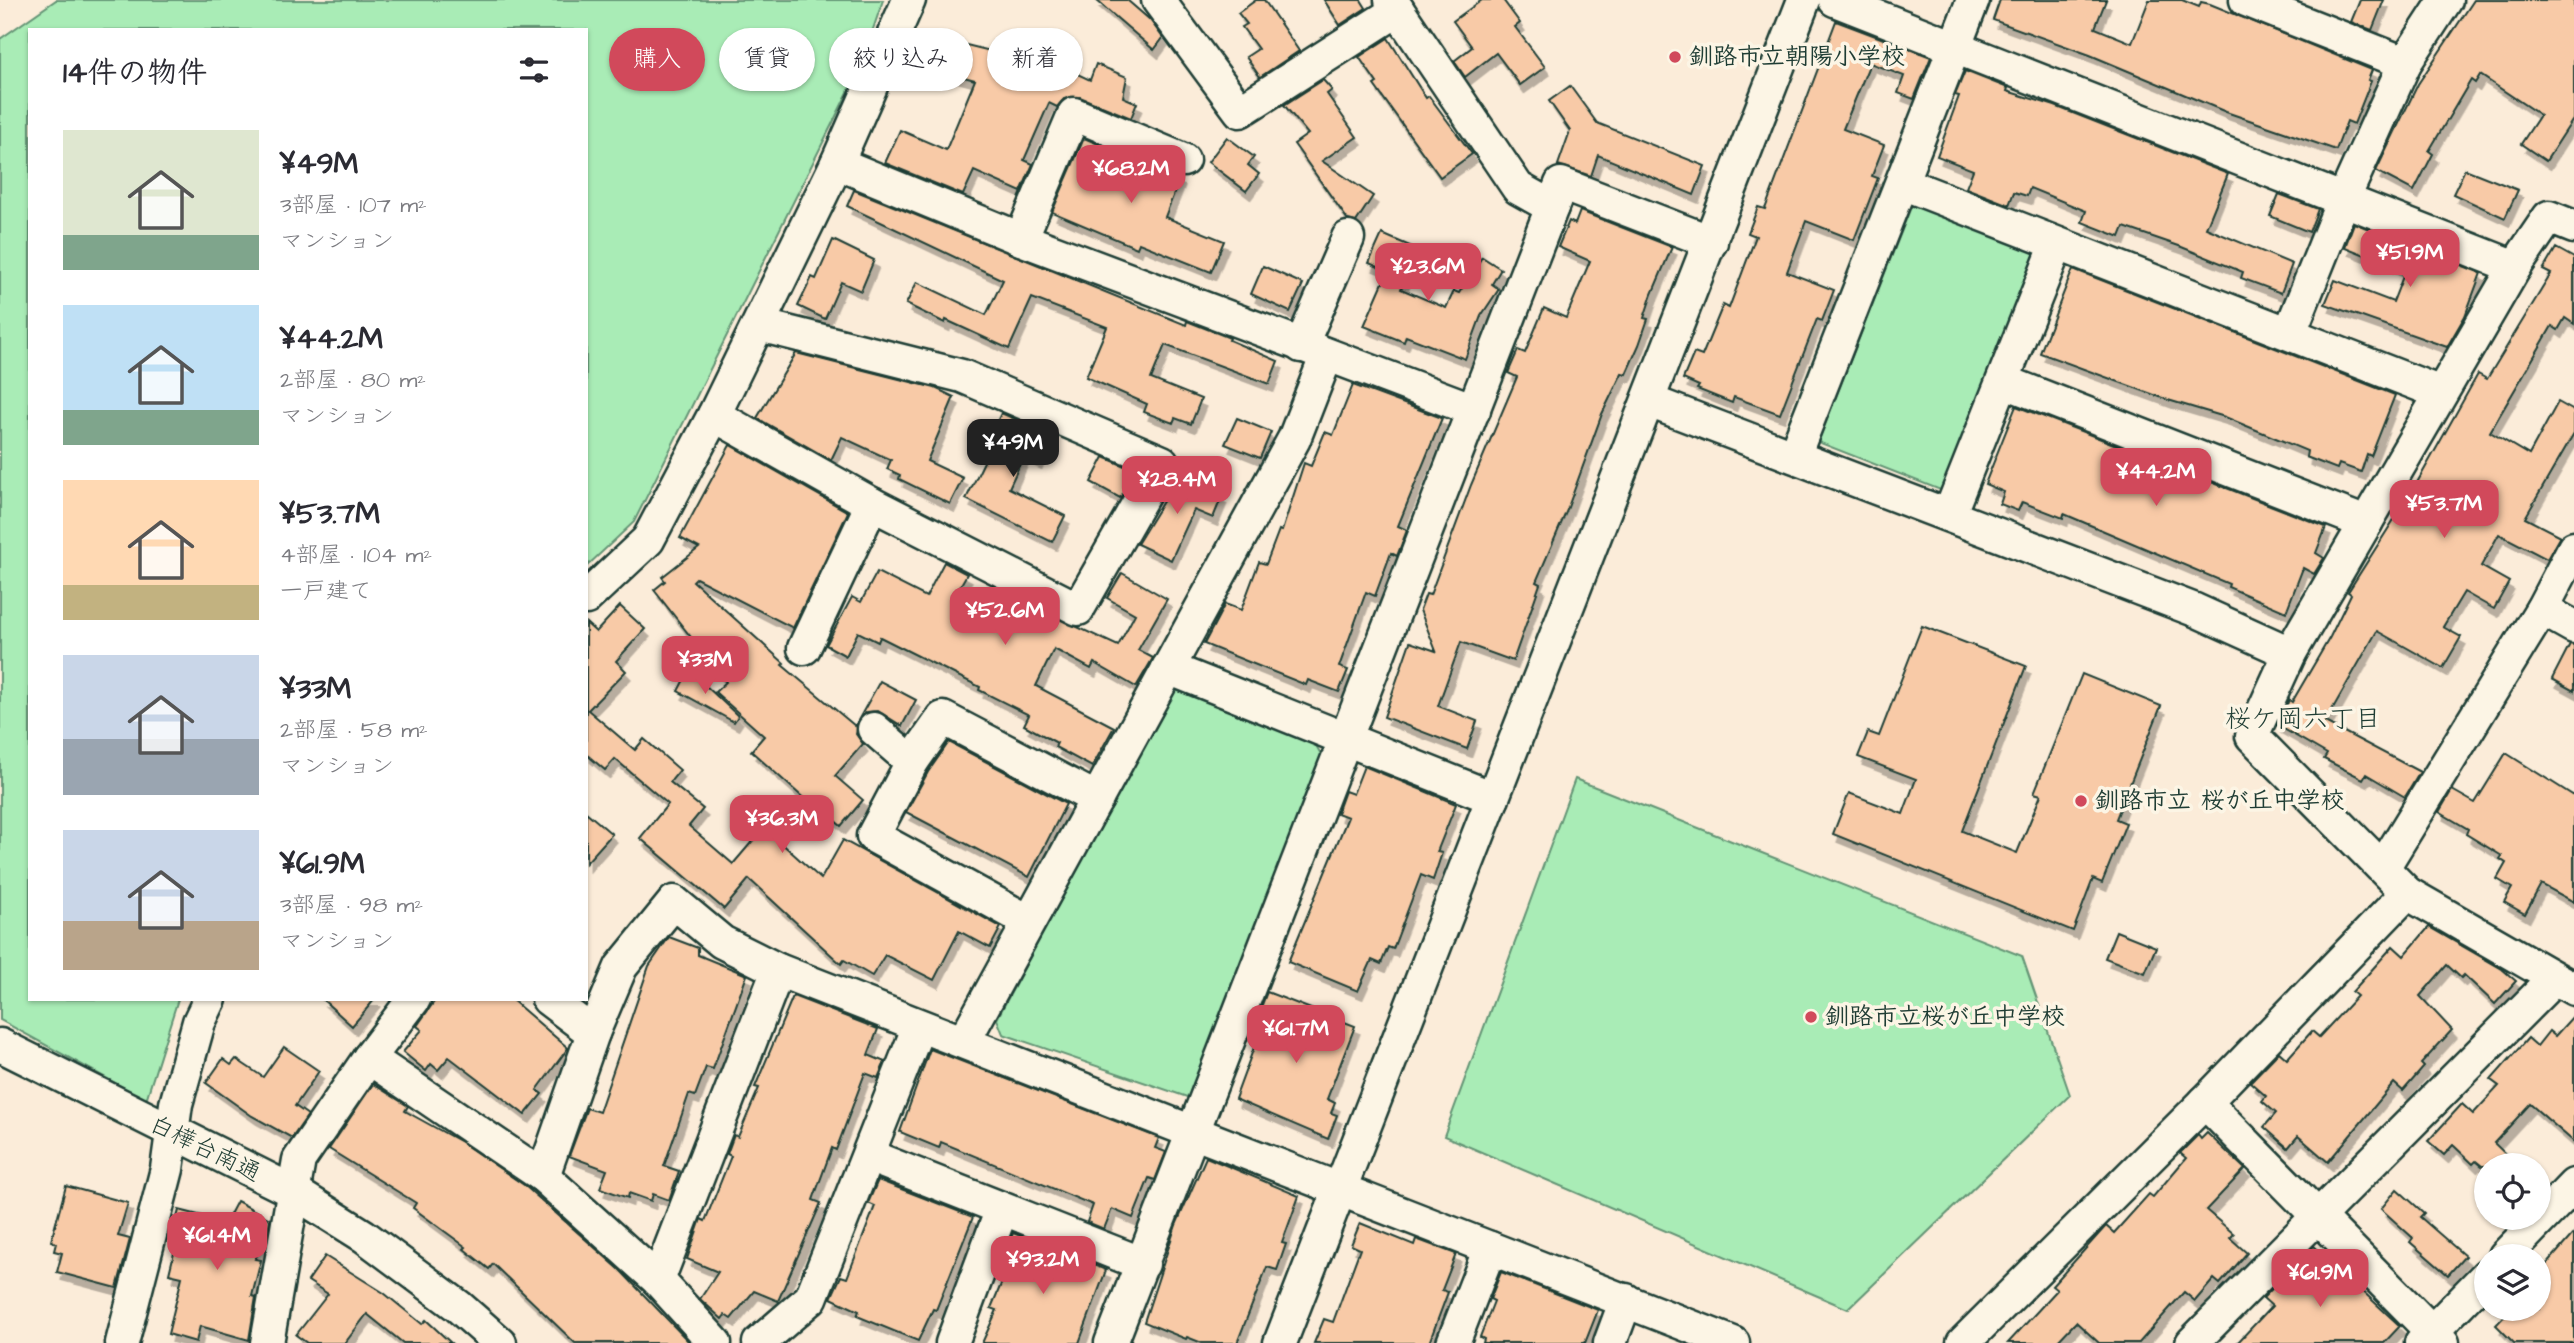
<!DOCTYPE html>
<html lang="ja">
<head>
<meta charset="utf-8">
<style>
	body { margin:0; font-family:"Architects Daughter","Klee One",sans-serif; background:#f2f2f3; color:#2b2b33; height:100vh; display:flex; flex-direction:column; font-size:26px; white-space:nowrap }
	* { box-sizing:border-box; margin:0 }
	p { font-size:23px; color:#7c7c81 }
	.icon { flex:none; width:38px; height:38px; fill:none; stroke:currentColor; stroke-width:2; stroke-linecap:round; stroke-linejoin:round }
	.map { position:relative; flex:1; overflow:hidden }
	.details { position:absolute; left:28px; top:28px; width:560px; height:973px; display:flex; flex-direction:column; background:#fff; border-radius:0px; box-shadow:0 2px 5px #0004 }
	.details>* { flex:none }
	.hud { position:absolute; left:609px; top:28px; width:665px; height:63px; display:flex; gap:14px }
	.buttons { position:absolute; left:2474px; top:1153px; display:grid; gap:14px }
	.buttons a { display:grid; place-items:center; width:77px; height:77px; border-radius:50%; background:#fff; box-shadow:0 2px 5px #0004; font-size:35px }
	.price { position:absolute; translate:-50% -60px; padding:0 16px; border-radius:14px; background:#d1495b; color:#fff; font-size:23px; line-height:46px; filter:drop-shadow(0 2px 4px #0008) }
	.price::after { content:''; position:absolute; left:50%; top:42px; width:21px; height:16px; margin-left:-10px; background:inherit; clip-path:polygon(0 0,100% 0,50% 100%) }
	.price.current { background:#222; color:#fff }
	ul { padding:0; list-style:none }
	li { display:flex; align-items:center; gap:21px; height:175px; padding:0 35px }
	li span { display:grid; place-items:center; flex:none; width:196px; height:140px; border-radius:0px; color:#555 }
	li>.icon { margin-inline-start:auto }
	span .icon { width:84px; height:84px; fill:#fffc; stroke-width:1 }
	li b { font-size:30px }
	h2 { display:flex; justify-content:space-between; align-items:center; height:84px; padding:0 35px; font-size:30px }
	.pill { padding:0 24px; border-radius:32px; background:#fff; box-shadow:0 2px 5px #0004; font-size:24px; line-height:63px }
	.pill.current { background:#d1495b; color:#fff }
	.map>svg:first-child { display:block }
	.green { fill:#a9ecb6; stroke:#649475; stroke-width:2 }
	.building { fill:#f8caa7; stroke:#1f3d34; stroke-width:2; filter:url(#shadow) }
	.lines { fill:none; stroke-linecap:round; stroke-linejoin:round }
	.minor-casing { stroke:#1f3d34; stroke-width:37 }
	.minor { stroke:#fcf5e5; stroke-width:32 }
	.poi-dot { fill:#d1495b; stroke:#fcf5e5; stroke-width:2.5 }
	.labels { text-anchor:middle; dominant-baseline:central; stroke-width:7; stroke-linejoin:round; paint-order:stroke }
	.poi-label { font-size:24px; font-weight:bold; fill:#1f3d34; stroke:#fcf5e5; text-anchor:start }
	.street-label { font-size:24px; fill:#1f3d34; stroke:#fcf5e5 }
	.neighbourhood-label { font-size:26px; fill:#1f3d34; stroke:#fcf5e5 }
</style>
</head>
<body>
<div class="map">
<svg width="2574" height="1343" viewBox="0 0 2574 1343">
	<defs>
		<filter id="shadow"><feDropShadow dx="4.5" dy="8" stdDeviation="0" flood-color="#0004"/></filter>
	</defs>
	<rect width="100%" height="100%" fill="#fbecd9"/>
	<filter id="ink" filterUnits="userSpaceOnUse"><feTurbulence type="fractalNoise" baseFrequency=".0143" numOctaves="2"/><feDisplacementMap in="SourceGraphic" scale="14" xChannelSelector="R" yChannelSelector="G"/><feConvolveMatrix kernelMatrix="1 2 1 2 8 2 1 2 1" color-interpolation-filters="sRGB"/></filter>
	<g filter="url(#ink)">
		<!-- green -->
		<g class="green">
			<path d="M56,0H883L859,70L634,522L586,567V30H30V999H178L146,1100L0,1020V39Z"/>
			<path d="M1913,202L2037,251L1943,491L1818,442Z"/>
			<path d="M1173,687L1313,740L1323,758L1190,1098L1003,1034L997,1019Z"/>
			<path d="M1575,779L2022,956L2070,1095L1848,1309L1444,1136Z"/>
		</g>
		<!-- building -->
		<g class="building">
			<path d="M1096,0H1127L1150,20L1163,38L1154,50Z"/>
			<path d="M1256,0H1264L1299,51L1260,77L1246,57L1258,49L1242,27L1247,24L1238,13Z"/>
			<path d="M1324,0H1361L1366,8L1340,25Z"/>
			<path d="M1482,0H1503L1520,23L1515,27L1545,67L1520,85L1496,53L1465,77L1454,61L1472,47L1453,21Z"/>
			<path d="M2000,0H2106L2095,28L2132,43L2149,0H2182L2199,7L2201,2L2210,4L2372,70L2368,80L2371,81L2354,124L2347,121L2336,150L2226,112L2090,55L1993,20Z"/>
			<path d="M2360,0H2384L2372,30L2351,22Z"/>
			<path d="M2474,0H2574V118L2546,161L2521,144L2540,115L2480,75L2475,83L2471,80L2429,151L2433,154L2414,191L2376,171L2418,84Z"/>
			<path d="M1836,21L1931,57L1914,99L1898,93L1904,76L1870,63L1843,129L1884,145L1872,176L1878,178L1854,240L1806,221L1787,272L1834,290L1822,321L1817,319L1780,414L1734,397L1732,403L1697,389L1699,386L1683,379L1694,353L1702,356L1723,305L1729,308L1756,236L1748,233L1758,207L1765,209Z"/>
			<path d="M930,36L1027,60L1031,52L1090,80L1096,64L1127,77L1123,97L1137,103L1131,118L1080,97L1064,99L1057,107L1049,103L1024,160L1033,164L1021,192L974,171L963,195L885,163L900,130L946,150L975,80L922,66Z"/>
			<path d="M1388,38L1426,98L1429,96L1472,154L1440,177L1374,85L1377,83L1359,57Z"/>
			<path d="M1965,71L2008,88L2007,91L2055,106L2228,174L2206,228L2292,264L2281,293L2241,278L2243,272L2179,246L2124,227L2120,237L2082,222L2086,211L2030,188L2027,196L2014,192L2009,205L1966,188L1973,170L1937,156L1959,96L1955,95Z"/>
			<path d="M1323,80L1332,90L1327,94L1357,137L1322,161L1373,196L1356,222L1348,220L1294,144L1308,134L1284,105Z"/>
			<path d="M1570,86L1597,123L1705,166L1694,195L1598,155L1591,176L1558,165L1570,131L1549,101Z"/>
			<path d="M1227,137L1254,157L1248,165L1259,174L1246,191L1208,162Z"/>
			<path d="M1084,138L1180,178L1165,217L1224,241L1211,272L1139,243L1137,248L1052,212Z"/>
			<path d="M2465,169L2518,190L2505,218L2453,194Z"/>
			<path d="M854,190L1186,325L1187,321L1230,338L1229,340L1278,361L1269,384L1165,345L1151,379L1201,399L1191,424L1175,418L1173,423L1144,412L1147,404L1086,377L1107,327L1032,298L1009,349L946,320L945,323L906,304L917,282L986,315L1003,280L847,206Z"/>
			<path d="M2279,194L2318,209L2309,232L2270,216Z"/>
			<path d="M1580,211L1672,247L1652,294L1644,318L1648,319L1639,345L1626,374L1622,373L1602,414L1567,510L1536,582L1540,584L1513,661L1461,642L1438,706L1477,721L1467,749L1384,717L1410,642L1436,651L1420,610L1426,594L1430,595L1471,485L1517,377L1508,373L1518,350L1525,353L1544,308L1566,318L1590,261L1558,247L1569,221L1575,224Z"/>
			<path d="M2354,223L2481,273L2465,316L2447,347L2325,304L2335,280L2393,302L2405,271L2345,247Z"/>
			<path d="M1382,234L1417,249L1401,289L1446,308L1454,291L1459,293L1482,257L1501,269L1492,284L1499,289L1481,316L1465,359L1406,336L1404,342L1364,326L1388,271L1369,263Z"/>
			<path d="M833,240L874,260L861,291L841,282L825,319L798,306L812,277L816,279Z"/>
			<path d="M2556,248L2574,258V324L2565,318L2558,330L2552,326L2490,432L2529,455L2558,402L2574,411V433L2525,518L2560,536L2547,559L2499,534L2481,566L2509,582L2494,609L2464,592L2443,627L2461,637L2443,668L2377,631L2325,722L2420,772L2405,797L2366,774L2363,779L2324,759L2327,754L2277,725L2289,700L2292,702L2330,637L2351,594L2348,592L2414,488L2478,374L2487,379L2551,274L2543,270Z"/>
			<path d="M1263,266L1303,284L1290,312L1251,294Z"/>
			<path d="M2073,269L2395,395L2371,456L2367,454L2361,472L2339,464L2337,469L2306,457L2307,451L2225,417L2168,400L2040,353Z"/>
			<path d="M796,353L935,388L954,397L927,461L963,478L950,504L899,479L900,475L887,469L891,460L842,437L831,460L757,418Z"/>
			<path d="M1353,385L1442,418L1398,526L1407,530L1397,556L1391,553L1375,596L1366,592L1339,667L1348,670L1339,692L1308,680L1306,685L1204,644L1225,604L1241,610L1259,562L1266,564L1279,530L1282,531L1304,463L1311,466L1325,432L1333,435Z"/>
			<path d="M2016,406L2326,527L2316,553L2324,558L2314,574L2303,568L2286,612L2228,587L2229,584L2064,514L2063,518L2022,502L2018,511L2000,504L2004,492L1985,484Z"/>
			<path d="M1001,413L1049,434L1037,461L1024,455L1009,488L1065,516L1052,542L966,499L994,441L989,439Z"/>
			<path d="M1237,418L1271,432L1260,458L1225,444Z"/>
			<path d="M730,445L848,512L793,628L696,578L693,581L784,663L782,665L855,726L880,681L916,700L902,726L878,711L867,712L860,718L856,734L863,744L835,776L863,800L841,826L811,800L809,803L751,751L764,736L715,692L726,682L654,590L665,581L662,577L699,548L680,538Z"/>
			<path d="M1104,457L1136,471L1120,498L1091,482Z"/>
			<path d="M1178,477L1222,496L1213,518L1194,510L1171,560L1137,544Z"/>
			<path d="M944,562L967,574L959,588L1006,612L1013,597L1118,646L1135,614L1107,598L1122,573L1167,599L1138,650L1153,658L1136,687L1094,663L1091,669L1054,649L1036,686L1114,727L1092,767L1055,747L1057,743L1024,725L1029,715L979,690L980,687L880,637L878,642L858,632L846,656L826,645L852,597L861,602L877,572L926,597Z"/>
			<path d="M620,606L645,629L616,661L626,671L588,710L635,750L644,739L680,770L670,782L703,809L689,826L733,864L761,831L765,835L768,831L821,879L843,840L1001,927L990,948L959,931L934,980L885,955L872,976L844,960L841,964L749,879L724,909L640,838L668,804L615,759L605,770L586,754V623L596,632Z"/>
			<path d="M1922,626L2026,666L1962,831L2017,853L2041,795L2034,793L2082,674L2161,706L2116,819L2126,823L2102,883L2093,879L2073,931L1833,834L1849,793L1903,814L1916,779L1858,757L1868,732L1879,736Z"/>
			<path d="M2570,644L2574,645V691L2552,679Z"/>
			<path d="M689,670L738,716L734,722L678,691Z"/>
			<path d="M949,742L1066,804L1029,877L906,812L928,772Z"/>
			<path d="M2506,753L2574,796V902L2541,884L2525,914L2504,902L2512,888L2497,879L2506,863L2500,859L2502,856L2466,834L2468,829L2439,812L2452,790L2475,803Z"/>
			<path d="M1364,766L1456,804L1437,852L1442,853L1433,880L1421,875L1393,949L1388,947L1381,964L1372,960L1358,991L1288,962L1348,817L1337,813L1345,791L1353,794Z"/>
			<path d="M586,812L612,834L586,863Z"/>
			<path d="M2429,927L2502,969L2516,981L2495,1004L2464,975L2461,978L2447,965L2420,996L2452,1030L2421,1064L2424,1067L2403,1091L2394,1083L2328,1162L2298,1136L2288,1148L2264,1127L2276,1113L2262,1101L2266,1096L2250,1082L2279,1052L2287,1059L2312,1031L2319,1037L2357,996L2352,992L2393,946L2404,956Z"/>
			<path d="M2116,931L2156,947L2145,973L2105,958Z"/>
			<path d="M669,937L698,948V955L747,975L713,1069L706,1067L695,1096L689,1094L664,1166L679,1171L669,1200L653,1194L651,1201L629,1193L628,1198L600,1188L607,1170L569,1156L587,1108L599,1112L649,966Z"/>
			<path d="M1267,992L1355,1026L1327,1099L1335,1103L1331,1113L1337,1115L1328,1139L1235,1099L1267,1012L1260,1010Z"/>
			<path d="M793,996L878,1029L868,1055L885,1062L878,1078L865,1073L836,1150L832,1148L813,1200L821,1203L778,1301L754,1291L731,1319L725,1315L722,1319L700,1299L718,1272L687,1259L701,1219L705,1221L731,1156L727,1154L734,1135L738,1137L759,1088L755,1087Z"/>
			<path d="M322,999H375L352,1026Z"/>
			<path d="M436,999H511L568,1048L537,1090L542,1094L525,1115L449,1057L438,1070L431,1064L426,1071L403,1052L422,1030L417,1026Z"/>
			<path d="M2574,1015V1142L2530,1104L2494,1143L2518,1166H2482L2476,1161L2473,1164L2453,1145L2444,1155L2428,1141L2462,1104L2473,1114L2499,1086L2491,1080L2528,1038L2537,1046L2549,1031L2555,1036Z"/>
			<path d="M284,1047L319,1071L295,1106L308,1115L292,1138L252,1116L206,1083L223,1059L231,1065L236,1059L263,1077Z"/>
			<path d="M930,1049L1159,1138L1155,1148L1166,1152L1155,1180L1149,1178L1133,1218L1112,1209L1104,1229L1087,1222L1093,1205L941,1142L939,1148L900,1132Z"/>
			<path d="M373,1084L408,1106L405,1111L461,1142L524,1185L619,1269L690,1343H575L493,1264L489,1269L464,1249L466,1247L413,1208L416,1203L329,1149Z"/>
			<path d="M2207,1133L2245,1169L2206,1210L2234,1234L2230,1238L2247,1253L2220,1284L2214,1279L2195,1301L2184,1292L2139,1343H2099L2076,1322L2056,1343H2008L2057,1290L2052,1286L2106,1226L2114,1233L2149,1194L2153,1197L2186,1158L2180,1153L2198,1135L2201,1139Z"/>
			<path d="M1206,1157L1299,1196L1282,1243L1286,1244L1277,1270L1267,1267L1237,1343H1202L1187,1337L1186,1339L1144,1322L1176,1225Z"/>
			<path d="M878,1180L973,1217L936,1310L933,1309L918,1341L857,1316L859,1311L831,1298L841,1276L847,1278L875,1206L868,1203Z"/>
			<path d="M66,1186L128,1203L118,1236L130,1239L117,1288L57,1272L62,1253L54,1251L56,1243L51,1241Z"/>
			<path d="M2397,1189L2424,1213L2420,1217L2465,1256L2448,1275L2410,1242L2413,1238L2381,1209Z"/>
			<path d="M237,1201L270,1219L267,1237L255,1259L261,1260L252,1296L256,1297L249,1340L200,1326L196,1342L168,1334L182,1277L169,1274L179,1232L174,1230L179,1210L226,1222Z"/>
			<path d="M1360,1223L1414,1245L1416,1239L1456,1254L1442,1290L1448,1292L1429,1343H1314L1324,1319L1333,1322L1360,1249L1351,1245Z"/>
			<path d="M1013,1233L1106,1270L1079,1343H982L997,1310L991,1308L1010,1263L1003,1260Z"/>
			<path d="M2574,1233V1343H2514L2496,1325L2511,1309H2539V1273Z"/>
			<path d="M2314,1246L2400,1326L2384,1343H2237L2272,1306L2263,1298Z"/>
			<path d="M325,1256L384,1293L422,1324L426,1320L451,1343H403L367,1314L345,1343H307L296,1335L328,1294L308,1281Z"/>
			<path d="M1501,1272L1598,1310L1585,1343H1483L1484,1339L1480,1337L1494,1301L1490,1299Z"/>
		</g>
		<g class="lines">
			<defs>
				<g id="minor">
					<path d="M1158,0L1240,111L1398,10"/>
					<path d="M1391,0L1518,188L1552,207L1561,184L1711,242"/>
					<path d="M1835,0L2515,267"/>
					<path d="M2246,0L2405,63"/>
					<path d="M837,163L1021,239L1474,410"/>
					<path d="M1902,183L2441,393"/>
					<path d="M2574,227L2549,217L2515,267L2290,653L2252,736L2407,893L2574,989"/>
					<path d="M1021,239L1074,114L1183,160"/>
					<path d="M2290,332L2344,198L2405,63L2446,0"/>
					<path d="M1301,346L1348,238"/>
					<path d="M2003,381L2366,523"/>
					<path d="M1649,401L2195,610L2290,653"/>
					<path d="M714,415L872,504L1078,609L1162,462L962,376L759,325"/>
					<path d="M1794,456L1973,0"/>
					<path d="M1949,515L2057,244"/>
					<path d="M586,598L648,540L714,415L837,163L909,0"/>
					<path d="M2542,609L2574,627"/>
					<path d="M804,648L872,504"/>
					<path d="M1168,668L1493,798"/>
					<path d="M874,729L912,762"/>
					<path d="M2384,866L2542,609L2574,548"/>
					<path d="M1028,921L873,836L912,762L943,718L1097,799"/>
					<path d="M548,999L593,1033"/>
					<path d="M964,1041L1294,439L1326,357"/>
					<path d="M0,1045L294,1192L364,1236L458,1306L500,1343"/>
					<path d="M369,1058L543,1176L658,1280L715,1343"/>
					<path d="M2205,1102L2443,1343"/>
					<path d="M869,1156L1143,1264"/>
					<path d="M543,1176L593,1033L621,967L674,902L722,942L778,970L1733,1343"/>
					<path d="M2505,1256L2574,1185"/>
					<path d="M658,1280L778,970"/>
					<path d="M122,1343L167,1169L176,1104L199,1022L210,999"/>
					<path d="M267,1343L299,1160L369,1058L414,999"/>
					<path d="M759,1343L811,1298L919,1026"/>
					<path d="M952,1343L1002,1209"/>
					<path d="M1111,1343L1552,207"/>
					<path d="M1280,1343L1804,0"/>
					<path d="M1453,1343L1490,1248"/>
					<path d="M1610,1343L1626,1300"/>
					<path d="M1963,1343L2205,1102L2407,893"/>
					<path d="M2192,1343L2554,979"/>
					<path d="M2421,1343L2487,1275"/>
				</g>
			</defs>
			<!-- minor casing -->
			<use href="#minor" class="minor-casing"/>
			<!-- minor -->
			<use href="#minor" class="minor"/>
		</g>
	</g>
	<!-- markers -->
	<g class="poi-dot">
		<circle cx="1675" cy="57" r="7"/>
		<circle cx="2081" cy="801" r="7"/>
		<circle cx="1811" cy="1017" r="7"/>
	</g>
	<g class="labels">
		<!-- poi labels -->
		<g class="poi-label">
			<text x="1689" y="57">釧路市立朝陽小学校</text>
			<text x="2095" y="801">釧路市立 桜が丘中学校</text>
			<text x="1825" y="1017">釧路市立桜が丘中学校</text>
		</g>
		<!-- street labels -->
		<g class="street-label">
			<text transform="translate(205 1149) rotate(26)">白樺台南通</text>
		</g>
		<!-- neighbourhood labels -->
		<g class="neighbourhood-label">
			<text x="2303" y="719">桜ケ岡六丁目</text>
		</g>
	</g>
</svg>
<div class="buttons">
<a><svg class="icon" aria-label="locate" viewBox="0 0 24 24"><circle cx="12" cy="12" r="6"/><path d="M12 2v4M12 18v4M2 12h4M18 12h4"/></svg></a>
<a><svg class="icon" aria-label="layers" viewBox="0 0 24 24"><path d="M12 4l9 5-9 5-9-5zM3 14l9 5 9-5"/></svg></a>
</div>
<b class="price" style="left:1131px;top:205px">¥68.2M</b>
<b class="price" style="left:2410px;top:289px">¥51.9M</b>
<b class="price" style="left:1428px;top:303px">¥23.6M</b>
<b class="price current" style="left:1013px;top:479px">¥49M</b>
<b class="price" style="left:2156px;top:508px">¥44.2M</b>
<b class="price" style="left:1177px;top:516px">¥28.4M</b>
<b class="price" style="left:2444px;top:540px">¥53.7M</b>
<b class="price" style="left:1005px;top:647px">¥52.6M</b>
<b class="price" style="left:705px;top:696px">¥33M</b>
<b class="price" style="left:782px;top:855px">¥36.3M</b>
<b class="price" style="left:1296px;top:1065px">¥61.7M</b>
<b class="price" style="left:217px;top:1272px">¥61.4M</b>
<b class="price" style="left:1043px;top:1296px">¥93.2M</b>
<b class="price" style="left:2320px;top:1309px">¥61.9M</b>
<div class="hud">
<a class="pill current">購入</a>
<a class="pill">賃貸</a>
<a class="pill">絞り込み</a>
<a class="pill">新着</a>
</div>
<section class="details">
<h2>14件の物件<svg class="icon" aria-label="filters" viewBox="0 0 24 24"><path d="M4 7h16M4 17h16"/><circle cx="9" cy="7" r="2"/><circle cx="15" cy="17" r="2"/></svg></h2>
<ul>
<li><span style="background:linear-gradient(#dfe7d0 75%,#7fa58c 0)"><svg class="icon" aria-label="home" viewBox="0 0 24 24"><path d="M3 11l9-7 9 7M6 9v11h12V9"/></svg></span><div><b>¥49M</b><p>3部屋 · 107 m²</p><p>マンション</p></div></li>
<li><span style="background:linear-gradient(#bfe0f5 75%,#7fa58c 0)"><svg class="icon" aria-label="home" viewBox="0 0 24 24"><path d="M3 11l9-7 9 7M6 9v11h12V9"/></svg></span><div><b>¥44.2M</b><p>2部屋 · 80 m²</p><p>マンション</p></div></li>
<li><span style="background:linear-gradient(#ffd9b3 75%,#c2b280 0)"><svg class="icon" aria-label="home" viewBox="0 0 24 24"><path d="M3 11l9-7 9 7M6 9v11h12V9"/></svg></span><div><b>¥53.7M</b><p>4部屋 · 104 m²</p><p>一戸建て</p></div></li>
<li><span style="background:linear-gradient(#c9d6e8 60%,#9aa5b1 0)"><svg class="icon" aria-label="home" viewBox="0 0 24 24"><path d="M3 11l9-7 9 7M6 9v11h12V9"/></svg></span><div><b>¥33M</b><p>2部屋 · 58 m²</p><p>マンション</p></div></li>
<li><span style="background:linear-gradient(#c9d6e8 65%,#b9a48a 0)"><svg class="icon" aria-label="home" viewBox="0 0 24 24"><path d="M3 11l9-7 9 7M6 9v11h12V9"/></svg></span><div><b>¥61.9M</b><p>3部屋 · 98 m²</p><p>マンション</p></div></li>
</ul>
</section>
</div>
</body>
</html>
